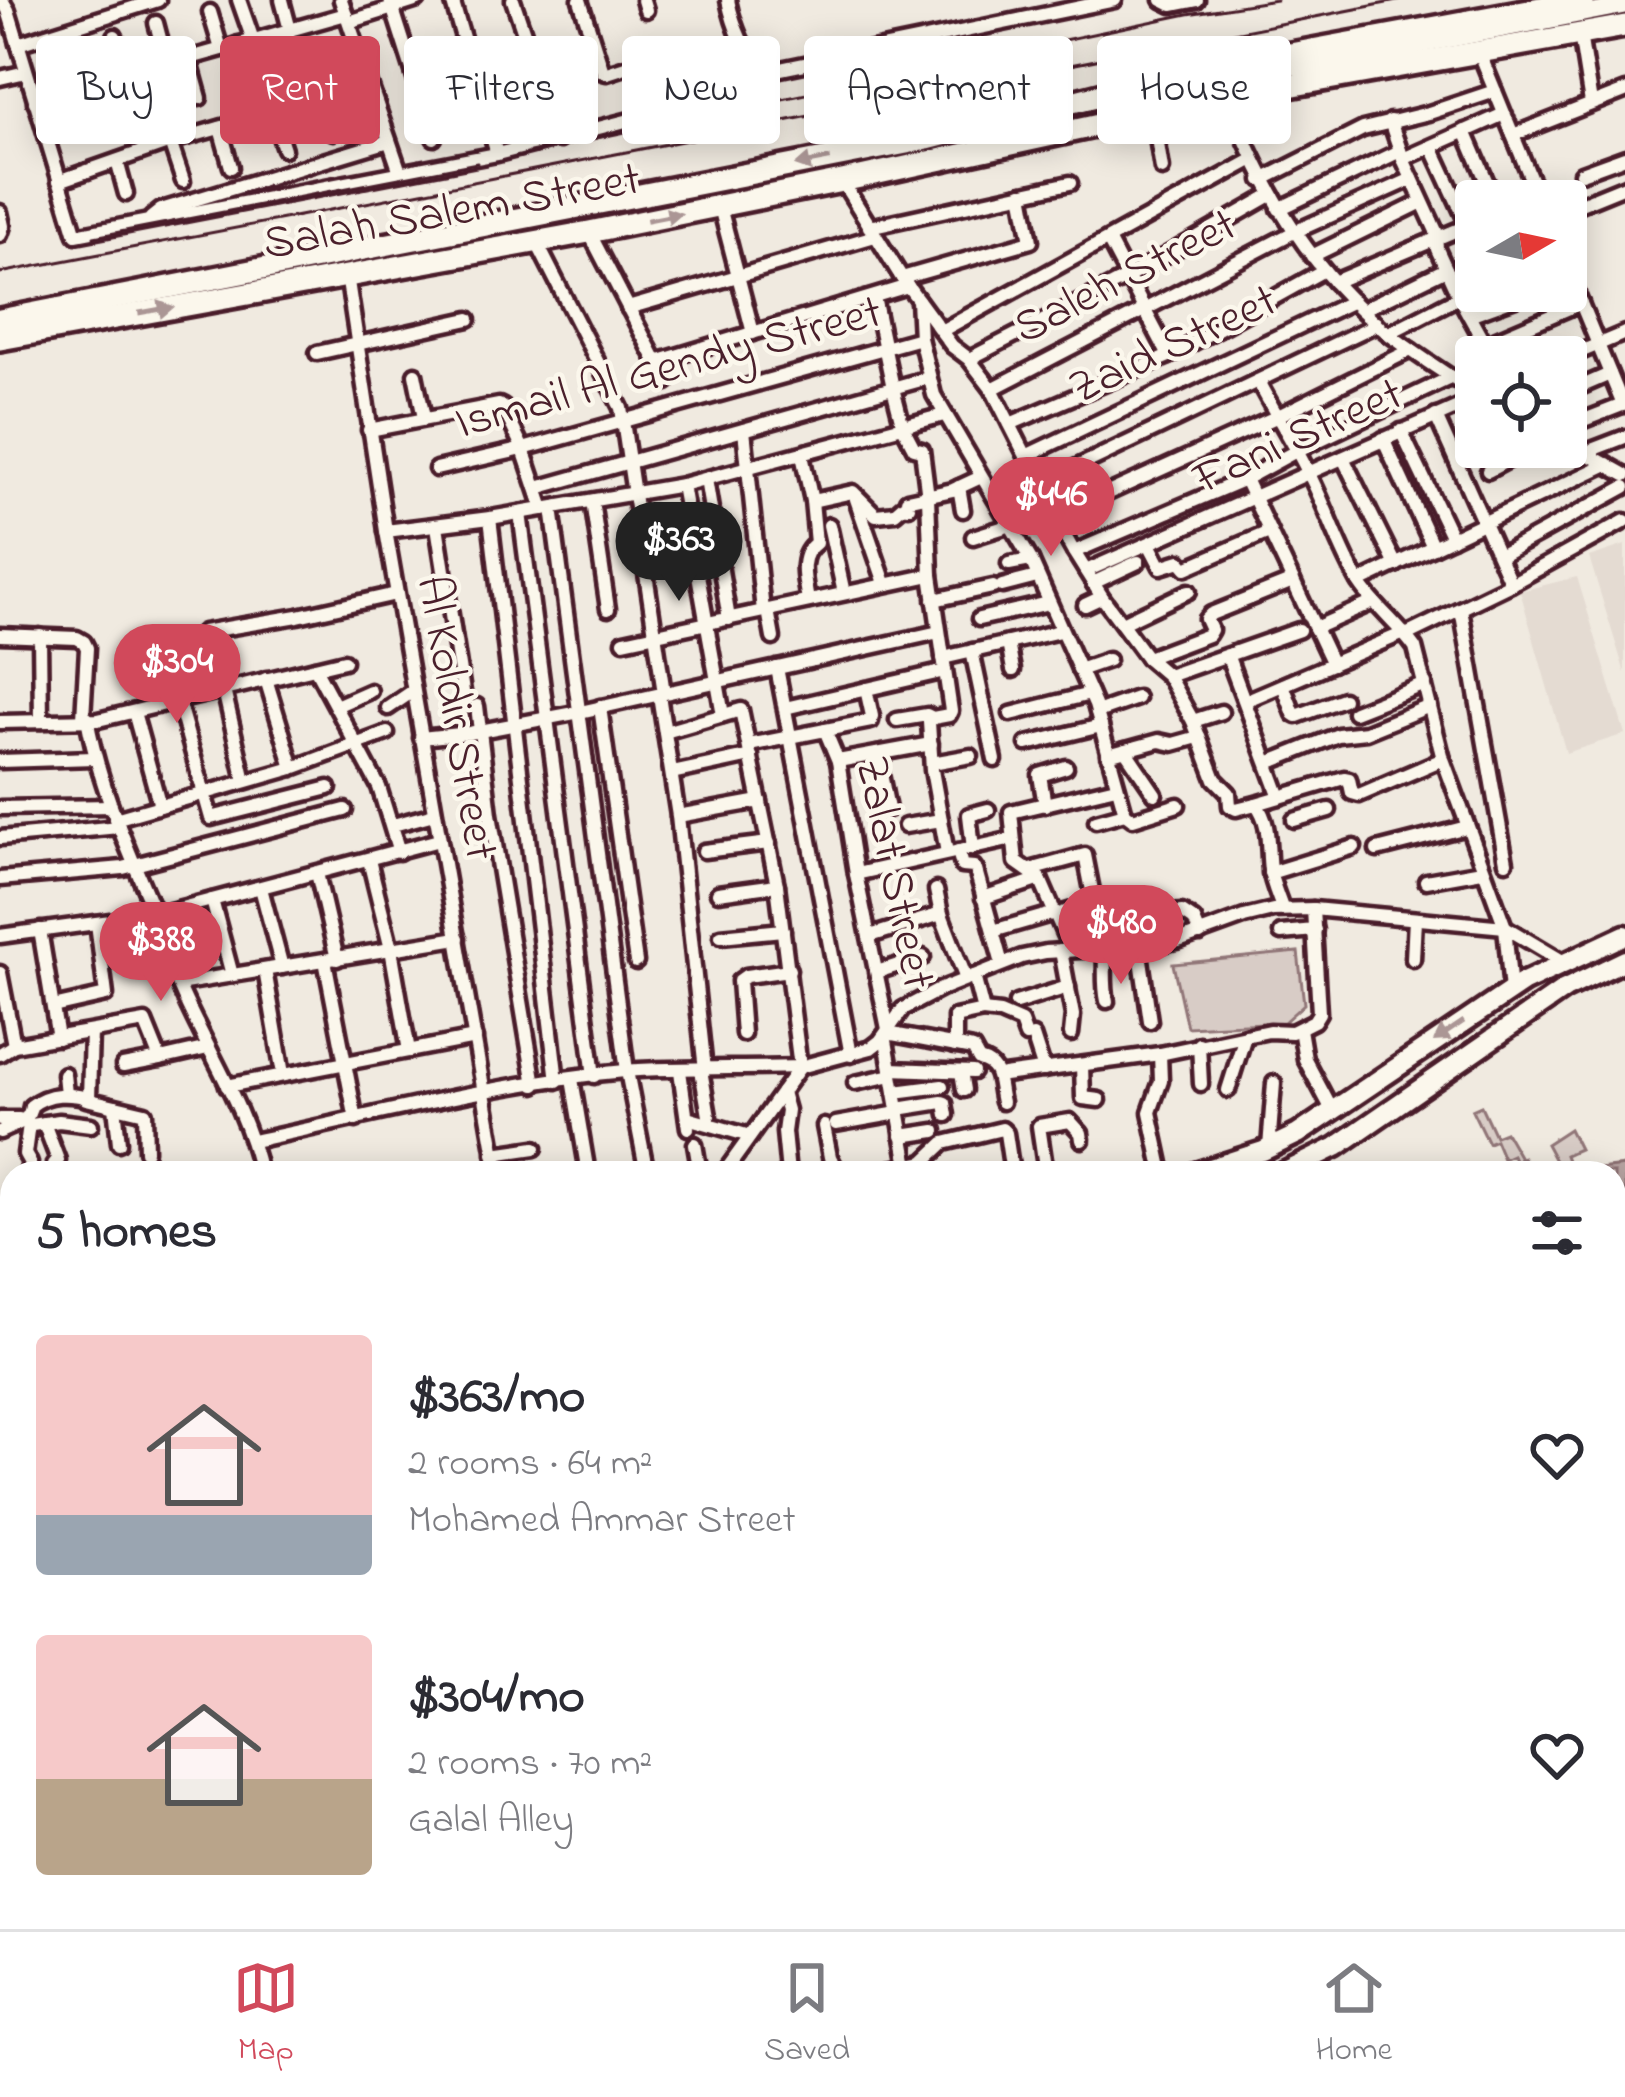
<!DOCTYPE html>
<html lang="en">
<head>
<meta charset="utf-8">
<style>
	body { margin:0; font-family:"Indie Flower",sans-serif; background:#f2f2f3; color:#2b2b33; height:100vh; display:flex; flex-direction:column; font-size:45px; white-space:nowrap }
	* { box-sizing:border-box; margin:0 }
	p { font-size:39px; color:#7c7c81 }
	.icon { flex:none; width:66px; height:66px; fill:none; stroke:currentColor; stroke-width:2; stroke-linecap:round; stroke-linejoin:round }
	.map { position:relative; flex:1; overflow:hidden }
	.sheet { position:absolute; left:0px; top:1161px; width:1626px; height:768px; display:flex; flex-direction:column; background:#fff; border-radius:36px 36px 0 0; box-shadow:0 6px 30px #0003 }
	.sheet>* { flex:none }
	.top-card { position:absolute; left:36px; top:36px; width:1554px; height:108px; display:flex; gap:24px }
	.needle { width:78px; rotate:81deg }
	.tools { position:absolute; left:1455px; top:180px; display:grid; gap:24px }
	.tools a { display:grid; place-items:center; width:132px; height:132px; border-radius:12px; background:#fff; box-shadow:0 6px 30px #0003; font-size:60px }
	.price { position:absolute; translate:-50% -102px; padding:0 27px; border-radius:42px; background:#d1495b; color:#fff; font-size:39px; line-height:78px; filter:drop-shadow(0 3px 6px #0008) }
	.price::after { content:''; position:absolute; left:50%; top:72px; width:36px; height:27px; margin-left:-18px; background:inherit; clip-path:polygon(0 0,100% 0,50% 100%) }
	.price.on { background:#222; color:#fff }
	ul { padding:0; list-style:none }
	li { display:flex; align-items:center; gap:36px; height:300px; padding:0 36px }
	li span { display:grid; place-items:center; flex:none; width:336px; height:240px; border-radius:12px; color:#555 }
	li>.icon { margin-inline-start:auto }
	span .icon { width:144px; height:144px; fill:#fffc; stroke-width:1 }
	li b { font-size:51px }
	h2 { display:flex; justify-content:space-between; align-items:center; height:144px; padding:0 36px; font-size:51px }
	.tag { padding:0 42px; border-radius:12px; background:#fff; box-shadow:0 6px 30px #0003; font-size:42px; line-height:108px }
	.tag.on { background:#d1495b; color:#fff }
	.tab-bar { display:flex; justify-content:space-around; align-items:center; height:168px; border-top:3px solid #e1e1e2; background:#fff; font-size:33px; color:#7c7c81 }
	.tab-bar a { display:grid; justify-items:center; gap:6px }
	.tab-bar .on { color:#d1495b }
	.map>svg:first-child { display:block }
	.built { fill:#e4dbd2 }
	.green { fill:#d8ccc6; stroke:#917678; stroke-width:3 }
	.water { fill:#b8a4a2; stroke:#8c6f72; stroke-width:3 }
	.lines { fill:none; stroke-linecap:round; stroke-linejoin:round }
	.minor-casing { stroke:#4a1f2b; stroke-width:21 }
	.tertiary-casing { stroke:#4a1f2b; stroke-width:24 }
	.primary-casing { stroke:#4a1f2b; stroke-width:27 }
	.trunk-casing { stroke:#4a1f2b; stroke-width:30 }
	.minor { stroke:#fbf7ec; stroke-width:12 }
	.tertiary { stroke:#fbf7ec; stroke-width:15 }
	.primary { stroke:#fbf7ec; stroke-width:18 }
	.trunk { stroke:#fbf7ec; stroke-width:21 }
	.rail { stroke:#4a1f2b; stroke-width:3 }
	.oneway { fill:#ab9695 }
	.labels { text-anchor:middle; dominant-baseline:central; stroke-width:9; stroke-linejoin:round; paint-order:stroke }
	.street-label { font-size:48px; fill:#4a1f2b; stroke:#fbf7ec }
</style>
</head>
<body>
<div class="map">
<svg width="1625" height="1929" viewBox="0 0 1625 1929">
	<rect width="100%" height="100%" fill="#f0eae0"/>
	<filter id="ink" filterUnits="userSpaceOnUse"><feTurbulence type="fractalNoise" baseFrequency=".00833" numOctaves="2"/><feDisplacementMap in="SourceGraphic" scale="24" xChannelSelector="R" yChannelSelector="G"/><feConvolveMatrix kernelMatrix="1 2 1 2 8 2 1 2 1" color-interpolation-filters="sRGB"/></filter>
	<g filter="url(#ink)">
		<!-- built -->
		<g class="built">
			<path d="M1625,545V673L1589,557Z"/>
			<path d="M1577,577L1625,734L1566,753L1520,591Z"/>
		</g>
		<!-- green -->
		<g class="green">
			<path d="M1298,952L1304,1004L1284,1022L1187,1027L1173,964Z"/>
			<path d="M1481,1106L1495,1136L1505,1132L1520,1158L1523,1157L1531,1173H1520L1512,1155L1503,1159L1495,1140L1488,1143L1472,1110Z"/>
			<path d="M1569,1129L1579,1149L1565,1155L1569,1166L1560,1170L1546,1144Z"/>
		</g>
		<!-- water -->
		<g class="water">
			<path d="M1588,1165L1598,1169L1625,1166V1294L1614,1299V1173H1570Z"/>
			<path d="M1614,1895L1625,1896V1929H1492L1449,1920L1409,1917H1614Z"/>
			<path d="M12,1898V1917H446L457,1929H0V1904Z"/>
			<path d="M539,1917H599L603,1929H526Z"/>
			<path d="M676,1917H824L828,1929H672Z"/>
		</g>
		<g class="lines">
			<defs>
				<g id="minor">
					<path d="M2,0L8,10L76,235L497,154L735,93L751,78L761,73L1115,0"/>
					<path d="M239,0L253,40"/>
					<path d="M282,0L290,30"/>
					<path d="M341,0L400,172"/>
					<path d="M390,0L434,138"/>
					<path d="M452,0L497,154"/>
					<path d="M513,0L560,140"/>
					<path d="M580,0L603,72L607,73L678,50"/>
					<path d="M643,0L646,10"/>
					<path d="M728,0C734,29 744,50 761,73"/>
					<path d="M1162,0L1172,5L1197,0"/>
					<path d="M210,12L221,49"/>
					<path d="M349,22L418,0"/>
					<path d="M156,23L167,65"/>
					<path d="M286,31L299,67"/>
					<path d="M1580,34L1591,103"/>
					<path d="M115,36L127,77"/>
					<path d="M18,44L158,0"/>
					<path d="M238,44L251,90"/>
					<path d="M76,49L87,88"/>
					<path d="M1479,52L1540,201"/>
					<path d="M189,58L200,98"/>
					<path d="M141,72L153,121"/>
					<path d="M0,78L26,72"/>
					<path d="M96,86L106,126"/>
					<path d="M1227,97C1264,190 1306,265 1385,331C1414,354 1446,373 1476,394"/>
					<path d="M324,98L333,132"/>
					<path d="M35,102L346,14"/>
					<path d="M272,113L284,149"/>
					<path d="M1153,113L1162,169"/>
					<path d="M1390,121L1403,159L1436,231L1437,249L1459,297L1492,357"/>
					<path d="M220,128L231,167"/>
					<path d="M1465,131L1495,201"/>
					<path d="M1513,135L1625,91"/>
					<path d="M170,142L183,181"/>
					<path d="M1432,147L1468,225"/>
					<path d="M1403,159L1504,114"/>
					<path d="M117,161L126,194"/>
					<path d="M1581,173L1625,157"/>
					<path d="M1262,180L1363,129L1429,113L1495,91"/>
					<path d="M59,181L170,142L370,85"/>
					<path d="M842,181L902,278L952,346L969,359L992,389L1026,456L1037,486L1074,552L1102,597L1147,658L1168,676L1193,721L1215,779L1229,793L1230,806L1236,809L1256,804C1271,824 1267,846 1270,870C1272,883 1278,896 1282,908"/>
					<path d="M720,207L753,333"/>
					<path d="M1279,209L1400,151"/>
					<path d="M1566,210L1625,186"/>
					<path d="M0,212L3,226L0,235"/>
					<path d="M151,218L161,210L389,141"/>
					<path d="M869,227L1070,183"/>
					<path d="M589,232L667,382"/>
					<path d="M1108,240L1169,356"/>
					<path d="M536,241L621,408L664,693"/>
					<path d="M1312,256L1422,202"/>
					<path d="M1566,267L1623,405"/>
					<path d="M347,275L386,531L498,1173"/>
					<path d="M902,278L1031,241L1022,193"/>
					<path d="M1334,282L1476,222"/>
					<path d="M874,297L893,388L903,427L914,448L922,450L928,497L931,575L951,711L949,715L933,718L927,715L897,720"/>
					<path d="M918,300L920,338L934,395L1031,560L1095,705L1125,813L1133,819L1178,805"/>
					<path d="M628,308L875,236"/>
					<path d="M1362,310L1446,269"/>
					<path d="M1469,315L1535,291"/>
					<path d="M941,331L1252,160"/>
					<path d="M1389,333L1459,297"/>
					<path d="M1485,344L1581,303"/>
					<path d="M317,353L469,319"/>
					<path d="M1566,358L1625,333"/>
					<path d="M969,359L1128,277L1271,195"/>
					<path d="M656,362L908,286"/>
					<path d="M415,374L424,418"/>
					<path d="M1258,381C1274,412 1293,441 1308,472C1327,508 1339,549 1360,584C1376,608 1399,625 1415,648L1443,759L1505,927L1511,991"/>
					<path d="M992,389L1294,232L1412,179"/>
					<path d="M1566,393L1610,374"/>
					<path d="M1436,416L1511,584"/>
					<path d="M1010,424L1169,356L1324,270"/>
					<path d="M1566,427L1625,404"/>
					<path d="M369,430L499,405L503,407L523,449L543,509"/>
					<path d="M744,430L763,611"/>
					<path d="M1401,431L1452,538"/>
					<path d="M1383,439L1433,547"/>
					<path d="M1472,439L1476,436"/>
					<path d="M1566,442L1625,475"/>
					<path d="M1586,452L1625,437"/>
					<path d="M802,455L812,501L816,543C797,556 805,581 808,601"/>
					<path d="M1026,456L1353,301"/>
					<path d="M1343,458L1396,565"/>
					<path d="M436,469L523,449L920,338"/>
					<path d="M1488,471L1533,447"/>
					<path d="M706,479L729,619"/>
					<path d="M1245,479L1332,664"/>
					<path d="M682,485L723,715"/>
					<path d="M1037,486L1377,324"/>
					<path d="M959,487L963,510"/>
					<path d="M537,488L928,378"/>
					<path d="M856,499L885,583"/>
					<path d="M592,501L608,609"/>
					<path d="M812,501L853,492L876,515L895,513L903,506L909,507L907,500L953,490L981,477"/>
					<path d="M552,508L627,1071L647,1173"/>
					<path d="M520,513L594,1076"/>
					<path d="M1055,517L1276,417L1411,350"/>
					<path d="M490,518L557,1081"/>
					<path d="M829,525L844,593"/>
					<path d="M437,526L464,698"/>
					<path d="M386,531L490,518L682,485L944,415"/>
					<path d="M973,537L1011,525"/>
					<path d="M1149,544L1161,567L1180,561L1186,568L1269,532"/>
					<path d="M1074,552L1245,479L1298,450L1452,377"/>
					<path d="M1499,556L1625,487"/>
					<path d="M1009,564L1031,560"/>
					<path d="M1086,571L1476,399"/>
					<path d="M1359,582L1607,464"/>
					<path d="M1093,583L1138,562"/>
					<path d="M1002,586L1037,577"/>
					<path d="M934,600L993,587"/>
					<path d="M1085,605L1102,597"/>
					<path d="M1461,609L1506,862"/>
					<path d="M768,610L773,638"/>
					<path d="M979,619L1049,603"/>
					<path d="M1122,623L1189,591"/>
					<path d="M1315,628L1374,602"/>
					<path d="M203,632L298,616L396,594"/>
					<path d="M0,635L77,638L84,642L87,648L83,718"/>
					<path d="M1406,635L1511,584L1625,521"/>
					<path d="M40,636L41,721"/>
					<path d="M624,641L931,575"/>
					<path d="M1008,643L1013,670"/>
					<path d="M972,651L995,760"/>
					<path d="M1228,657L1280,797"/>
					<path d="M943,658L1060,631"/>
					<path d="M1147,658L1208,635L1211,630L1206,619L1211,614L1293,581"/>
					<path d="M315,668L379,787L399,852"/>
					<path d="M777,668L851,1055"/>
					<path d="M1079,670L1108,660"/>
					<path d="M1168,676L1299,630"/>
					<path d="M266,679L293,768"/>
					<path d="M1283,685L1294,714L1297,716L1343,699"/>
					<path d="M224,690L245,781"/>
					<path d="M659,695L678,816L705,1070"/>
					<path d="M178,701L211,818L329,788"/>
					<path d="M1245,701L1404,633"/>
					<path d="M336,706L370,691"/>
					<path d="M477,706L490,814L535,1085"/>
					<path d="M600,707L636,962"/>
					<path d="M388,708L413,691"/>
					<path d="M785,708L945,671"/>
					<path d="M134,712L160,806"/>
					<path d="M1097,712L1137,698"/>
					<path d="M1354,712L1425,684"/>
					<path d="M1011,714L1090,694"/>
					<path d="M87,718C99,785 127,847 153,909C164,935 169,962 180,988C206,1049 246,1107 260,1173"/>
					<path d="M933,718L929,722L932,770L947,853"/>
					<path d="M1193,721L1221,712"/>
					<path d="M0,722L98,720L344,661"/>
					<path d="M825,730L838,761L856,874L888,1029"/>
					<path d="M665,732L741,710L777,885L800,1067L724,1173"/>
					<path d="M421,738L469,733L580,712L939,632"/>
					<path d="M1027,744L1101,726"/>
					<path d="M749,745L871,721L872,716L866,689"/>
					<path d="M1125,750L1155,794"/>
					<path d="M877,754L888,809"/>
					<path d="M1108,755L1159,741L1173,744L1198,737"/>
					<path d="M0,761L94,758"/>
					<path d="M838,761L931,744"/>
					<path d="M932,763L971,756"/>
					<path d="M1268,763L1338,735L1366,732L1430,706"/>
					<path d="M672,773L751,756"/>
					<path d="M1256,804L1344,778L1349,779L1352,793L1359,795L1443,759"/>
					<path d="M1045,805L1040,775L1066,767"/>
					<path d="M0,808L111,806"/>
					<path d="M678,816L760,801"/>
					<path d="M115,819L293,768L387,733"/>
					<path d="M1294,820L1329,810"/>
					<path d="M1096,821L1125,813"/>
					<path d="M393,825L434,814"/>
					<path d="M905,826L941,820"/>
					<path d="M0,838L119,827"/>
					<path d="M973,848L969,815L988,810"/>
					<path d="M1377,850L1467,827"/>
					<path d="M704,851L769,843"/>
					<path d="M958,851L962,866L974,867L976,870L1002,964"/>
					<path d="M369,860L391,949L409,1051"/>
					<path d="M1030,870L1085,855L1097,916L1104,918L1182,912L1194,920L1200,934"/>
					<path d="M317,873L337,959"/>
					<path d="M1270,873L1354,847"/>
					<path d="M856,874L1013,839"/>
					<path d="M0,879L123,868L345,810"/>
					<path d="M1426,881L1482,871"/>
					<path d="M261,888L282,967"/>
					<path d="M936,890L941,914L966,979"/>
					<path d="M718,893L777,885"/>
					<path d="M983,898L1040,879"/>
					<path d="M212,900L232,975"/>
					<path d="M1056,915L1094,903"/>
					<path d="M40,930L58,1038"/>
					<path d="M993,931L1055,913"/>
					<path d="M1281,933L1315,930"/>
					<path d="M0,936L155,915L439,840"/>
					<path d="M721,936L783,930"/>
					<path d="M870,936L941,914"/>
					<path d="M1139,946L1150,1021"/>
					<path d="M1104,948C1106,966 1103,984 1107,1001"/>
					<path d="M1071,950L1040,879L1016,862L1011,812L1116,787"/>
					<path d="M1061,951L1073,1015L1071,1034"/>
					<path d="M1413,959L1415,919"/>
					<path d="M325,960L356,1120"/>
					<path d="M265,970L283,1074"/>
					<path d="M877,972L923,957"/>
					<path d="M0,973L14,1045"/>
					<path d="M178,984L458,938"/>
					<path d="M1016,1003L1068,987"/>
					<path d="M53,1007L106,995L97,923"/>
					<path d="M983,1011L1000,1013L1021,1022L1026,1036"/>
					<path d="M1300,1029L1305,1059L1332,1110"/>
					<path d="M887,1033L973,1049L979,1060C1001,1066 997,1081 1002,1102"/>
					<path d="M743,1034L739,981L746,976L789,970"/>
					<path d="M885,1035L909,1172"/>
					<path d="M1033,1036L1044,1070"/>
					<path d="M1199,1044L1201,1084"/>
					<path d="M955,1046V1017L983,1011L974,976"/>
					<path d="M0,1054L14,1045L145,1022L160,1059L208,1048"/>
					<path d="M1160,1054L1161,1081L1150,1112L1163,1173"/>
					<path d="M1082,1065L1083,1098L1099,1100"/>
					<path d="M123,1066L160,1059"/>
					<path d="M891,1069L973,1072"/>
					<path d="M701,1070L709,1116"/>
					<path d="M680,1071L688,1128"/>
					<path d="M961,1072L964,1090"/>
					<path d="M64,1074L66,1094"/>
					<path d="M1004,1075L1160,1054L1269,1031L1292,1032L1314,1021L1319,1013L1313,909"/>
					<path d="M572,1079L588,1173"/>
					<path d="M855,1083L892,1075"/>
					<path d="M227,1086L475,1038"/>
					<path d="M1228,1090L1245,1036"/>
					<path d="M782,1092L787,1110L784,1132L788,1173"/>
					<path d="M895,1092L942,1086"/>
					<path d="M86,1099L145,1113L146,1151"/>
					<path d="M115,1106L119,1143"/>
					<path d="M898,1109L942,1102L945,1103L947,1115"/>
					<path d="M687,1118L750,1136"/>
					<path d="M0,1119H19L32,1125L59,1121L91,1125"/>
					<path d="M44,1123L58,1160L54,1164L56,1173"/>
					<path d="M836,1124L898,1113"/>
					<path d="M824,1126L830,1157L838,1173"/>
					<path d="M0,1132C14,1124 29,1124 31,1106C49,1092 69,1093 89,1098L91,1032"/>
					<path d="M902,1136L935,1131"/>
					<path d="M253,1141C376,1115 500,1082 625,1071C682,1067 743,1069 800,1067L871,1048L880,1041L903,1009L941,989L1022,957L1046,952L1149,946L1178,941L1244,917L1273,910L1313,909L1505,927L1564,962"/>
					<path d="M695,1144L700,1173"/>
					<path d="M1269,1148L1274,1083"/>
					<path d="M494,1154L535,1148"/>
					<path d="M27,1173L30,1163L25,1154L29,1124"/>
					<path d="M872,1173L924,1162L944,1143L1002,1129L1006,1133L1012,1173"/>
					<path d="M1046,1173L1039,1126L1070,1121L1081,1133L1082,1140"/>
					<path d="M12,1207L2,1212L12,1246"/>
					<path d="M9,1274L12,1273"/>
					<path d="M0,1301L12,1299"/>
					<path d="M0,1738L11,1784L0,1802"/>
				</g>
				<path id="tertiary" d="M1256,63L1274,67H1306L1625,6"/>
				<g id="primary">
					<path d="M1195,1173L1263,1151L1298,1134L1524,982L1625,935"/>
					<path d="M1283,1173L1336,1147L1565,989L1625,960"/>
					<path d="M0,1401H12"/>
					<path d="M0,1427L12,1426"/>
				</g>
				<g id="trunk">
					<path d="M0,320L927,139L1182,74L1584,0"/>
					<path d="M0,339L589,232L842,181L1227,97L1625,26"/>
				</g>
			</defs>
			<!-- minor casing -->
			<use href="#minor" class="minor-casing"/>
			<!-- tertiary casing -->
			<use href="#tertiary" class="tertiary-casing"/>
			<!-- primary casing -->
			<use href="#primary" class="primary-casing"/>
			<!-- trunk casing -->
			<use href="#trunk" class="trunk-casing"/>
			<!-- minor -->
			<use href="#minor" class="minor"/>
			<!-- tertiary -->
			<use href="#tertiary" class="tertiary"/>
			<!-- primary -->
			<use href="#primary" class="primary"/>
			<!-- trunk -->
			<use href="#trunk" class="trunk"/>
			<!-- rail -->
			<g class="rail">
				<path d="M530,152L1188,14L1276,0"/>
				<path d="M94,237L477,163"/>
				<path d="M0,273C468,185 935,91 1402,0"/>
			</g>
		</g>
		<!-- one-way arrows -->
		<defs><path id="oneway-solid" d="M-6-.8H1V-3.2L6.5 0L1 3.2V.8H-6Z" transform="scale(3)"/></defs>
		<g class="oneway">
			<use href="#oneway-solid" transform="translate(813 162) rotate(169)"/>
			<use href="#oneway-solid" transform="translate(664 217) rotate(-11)"/>
			<use href="#oneway-solid" transform="translate(156 310) rotate(-10)"/>
			<use href="#oneway-solid" transform="translate(1449 1031) rotate(146)"/>
		</g>
	</g>
	<g class="labels">
		<!-- street labels -->
		<g class="street-label">
			<text transform="translate(452 213) rotate(-10)">Salah Salem Street</text>
			<text transform="translate(1126 278) rotate(-27)">Saleh Street</text>
			<text transform="translate(1174 346) rotate(-25)">Zaid Street</text>
			<text transform="translate(669 369) rotate(-15)">Ismail Al Gendy Street</text>
			<text transform="translate(1299 438) rotate(-24)">Fani Street</text>
			<text transform="translate(455 718) rotate(80)">Al Koldir Street</text>
			<text transform="translate(893 873) rotate(78)">Zalat Street</text>
		</g>
	</g>
</svg>
<div class="tools">
<a><svg class="needle" viewBox="-14 -14 28 28"><path d="M0-13l5 13h-10z" fill="#e53935"/><path d="M0 13l5-13h-10z" fill="#7c7c81"/></svg></a>
<a><svg class="icon" aria-label="locate" viewBox="0 0 24 24"><circle cx="12" cy="12" r="6"/><path d="M12 2v4M12 18v4M2 12h4M18 12h4"/></svg></a>
</div>
<b class="price" style="left:1051px;top:559px">$446</b>
<b class="price on" style="left:679px;top:604px">$363</b>
<b class="price" style="left:177px;top:726px">$304</b>
<b class="price" style="left:1121px;top:987px">$480</b>
<b class="price" style="left:161px;top:1004px">$388</b>
<div class="top-card">
<a class="tag">Buy</a>
<a class="tag on">Rent</a>
<a class="tag">Filters</a>
<a class="tag">New</a>
<a class="tag">Apartment</a>
<a class="tag">House</a>
</div>
<section class="sheet">
<h2>5 homes<svg class="icon" aria-label="filters" viewBox="0 0 24 24"><path d="M4 7h16M4 17h16"/><circle cx="9" cy="7" r="2"/><circle cx="15" cy="17" r="2"/></svg></h2>
<ul>
<li><span style="background:linear-gradient(#f6c9c9 75%,#9aa5b1 0)"><svg class="icon" aria-label="home" viewBox="0 0 24 24"><path d="M3 11l9-7 9 7M6 9v11h12V9"/></svg></span><div><b>$363/mo</b><p>2 rooms · 64 m²</p><p>Mohamed Ammar Street</p></div><svg class="icon" aria-label="heart" viewBox="0 0 24 24"><path d="M12 20l-8-8c-3-5 5-10 8-4 3-6 11-1 8 4z"/></svg></li>
<li><span style="background:linear-gradient(#f6c9c9 60%,#b9a48a 0)"><svg class="icon" aria-label="home" viewBox="0 0 24 24"><path d="M3 11l9-7 9 7M6 9v11h12V9"/></svg></span><div><b>$304/mo</b><p>2 rooms · 70 m²</p><p>Galal Alley</p></div><svg class="icon" aria-label="heart" viewBox="0 0 24 24"><path d="M12 20l-8-8c-3-5 5-10 8-4 3-6 11-1 8 4z"/></svg></li>
</ul>
</section>
</div>
<nav class="tab-bar">
<a class="on"><svg class="icon" aria-label="map" viewBox="0 0 24 24"><path d="M3 6l6-2 6 2 6-2v14l-6 2-6-2-6 2zM9 4v14M15 6v14"/></svg>Map</a>
<a><svg class="icon" aria-label="saved" viewBox="0 0 24 24"><path d="M7 4h10v16l-5-4-5 4z"/></svg>Saved</a>
<a><svg class="icon" aria-label="home" viewBox="0 0 24 24"><path d="M3 11l9-7 9 7M6 9v11h12V9"/></svg>Home</a>
</nav>
</body>
</html>
